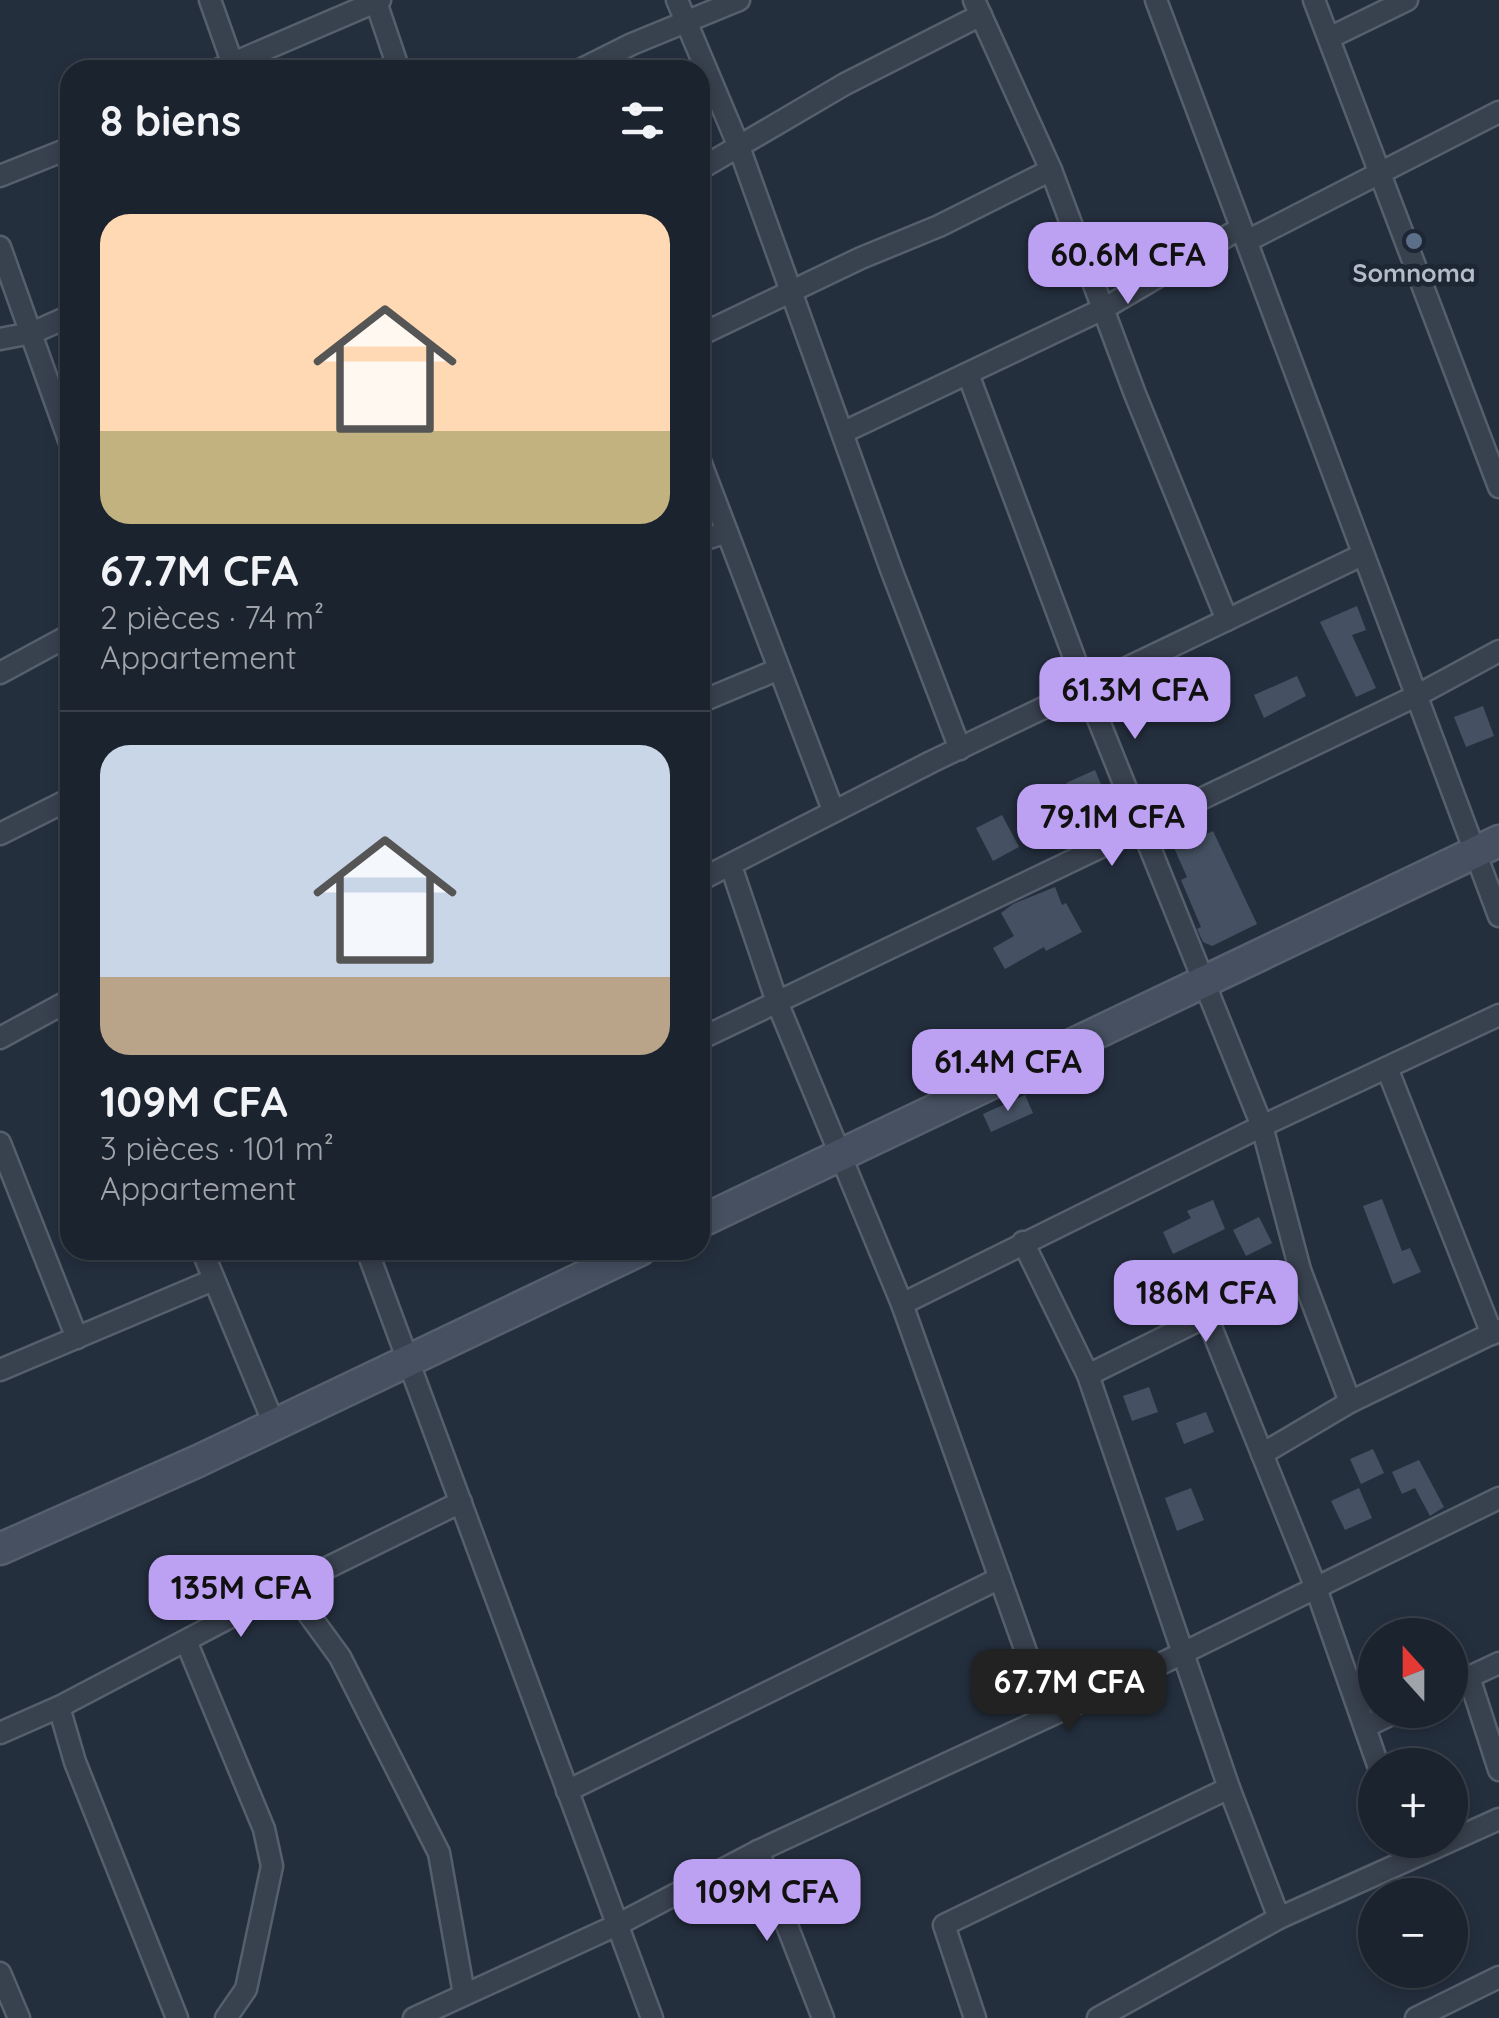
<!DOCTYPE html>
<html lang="fr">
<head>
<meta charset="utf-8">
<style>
	body { margin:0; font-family:Quicksand,sans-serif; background:#282f3a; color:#f1f3f6; height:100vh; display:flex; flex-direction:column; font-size:38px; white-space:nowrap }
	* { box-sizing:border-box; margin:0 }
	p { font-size:32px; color:#a0a4aa }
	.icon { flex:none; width:55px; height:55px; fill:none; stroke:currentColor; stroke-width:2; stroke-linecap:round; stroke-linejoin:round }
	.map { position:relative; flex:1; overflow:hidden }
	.panel { position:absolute; left:60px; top:60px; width:650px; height:1200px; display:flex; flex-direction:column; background:#1b232e; border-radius:30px; box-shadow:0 5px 15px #0003,0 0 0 2px #39404a }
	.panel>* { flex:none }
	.needle { width:65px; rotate:339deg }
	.tools { position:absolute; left:1358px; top:1618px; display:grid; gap:20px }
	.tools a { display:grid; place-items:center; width:110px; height:110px; border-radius:50%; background:#1b232e; box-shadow:0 5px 15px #0003,0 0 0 2px #39404a; font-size:50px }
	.price { position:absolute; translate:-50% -85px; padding:0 22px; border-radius:20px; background:#bca0f2; color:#111; font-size:32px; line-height:65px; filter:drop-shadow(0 2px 5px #0008) }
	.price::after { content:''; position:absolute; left:50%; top:60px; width:30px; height:22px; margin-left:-15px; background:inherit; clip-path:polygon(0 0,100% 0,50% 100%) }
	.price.active { background:#222; color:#fff }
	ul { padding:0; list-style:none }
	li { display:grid; align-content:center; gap:20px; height:530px; padding:0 40px }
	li+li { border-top:2px solid #39404a }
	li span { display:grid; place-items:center; height:310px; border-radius:30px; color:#555 }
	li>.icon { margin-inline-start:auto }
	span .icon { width:180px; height:180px; fill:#fffc; stroke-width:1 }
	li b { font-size:42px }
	h2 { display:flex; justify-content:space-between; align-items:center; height:120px; padding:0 40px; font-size:42px }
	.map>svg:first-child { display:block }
	.building { fill:#455162 }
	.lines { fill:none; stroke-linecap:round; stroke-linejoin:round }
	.street-casing { stroke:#565f6c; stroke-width:25 }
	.secondary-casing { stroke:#565f6c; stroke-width:35 }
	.street { stroke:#38414e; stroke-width:20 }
	.secondary { stroke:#465061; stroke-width:30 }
	.service-dot { fill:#5c6f8a; stroke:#1d2633; stroke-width:4 }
	.labels { text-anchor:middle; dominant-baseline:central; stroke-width:10; stroke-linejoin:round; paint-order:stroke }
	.poi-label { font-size:25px; font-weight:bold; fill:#b4bcc9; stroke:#1d2633 }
</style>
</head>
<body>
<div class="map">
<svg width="1499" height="2018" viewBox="0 0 1499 2018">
	<rect width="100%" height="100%" fill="#242f3e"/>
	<!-- building -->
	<g class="building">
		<path d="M1357,606L1366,630L1352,635L1376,688L1356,697L1320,622Z"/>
		<path d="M1297,676L1306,696L1264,718L1254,695Z"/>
		<path d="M1483,706L1494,736L1466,747L1454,717Z"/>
		<path d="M1095,770L1103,789L1075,801L1066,783Z"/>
		<path d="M1002,815L1019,847L993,861L976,828Z"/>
		<path d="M1213,831L1257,924L1212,946L1203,942L1197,929L1201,927L1181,880L1187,877L1174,848Z"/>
		<path d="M1055,887L1062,905L1066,903L1082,932L1046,951L1044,947L1005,969L993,948L1014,936L1001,913L1013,904Z"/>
		<path d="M1025,1095L1033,1113L991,1132L983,1114Z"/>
		<path d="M1382,1199L1402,1251L1410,1248L1421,1272L1393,1284L1363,1206Z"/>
		<path d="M1213,1200L1225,1229L1173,1254L1163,1232L1191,1218L1187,1211Z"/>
		<path d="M1259,1217L1272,1243L1246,1256L1233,1230Z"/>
		<path d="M1149,1387L1158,1412L1132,1421L1123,1396Z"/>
		<path d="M1206,1412L1214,1432L1184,1444L1176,1423Z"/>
		<path d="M1373,1449L1384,1473L1361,1484L1350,1459Z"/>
		<path d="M1419,1460L1444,1507L1430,1516L1415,1488L1402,1494L1392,1472Z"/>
		<path d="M1191,1488L1204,1520L1177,1531L1165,1498Z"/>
		<path d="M1359,1488L1372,1518L1345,1530L1331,1501Z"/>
	</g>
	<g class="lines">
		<defs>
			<g id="street">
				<path d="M210,0L232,62"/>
				<path d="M677,0L739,147L891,569L960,749"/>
				<path d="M974,0L1051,170L1135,394L1227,620"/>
				<path d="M1156,0L1499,916"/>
				<path d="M1314,0L1499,487"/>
				<path d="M376,2L399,70"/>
				<path d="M1329,38L1407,0"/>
				<path d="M217,70L380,0"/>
				<path d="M580,70L632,44L739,0"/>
				<path d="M700,169L845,84L981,15"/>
				<path d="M0,176L70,148"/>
				<path d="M1247,241L1499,112"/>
				<path d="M0,247L70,443"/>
				<path d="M700,335L861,258L939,226L1051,170"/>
				<path d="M0,339L32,333L70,316"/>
				<path d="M968,374L1086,689L1262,1126L1300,1270L1350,1402"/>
				<path d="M844,432L1103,309L1241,228"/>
				<path d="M700,461L833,810"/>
				<path d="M700,541L727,532"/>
				<path d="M0,673L70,635"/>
				<path d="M700,702L779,669"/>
				<path d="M0,834L70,799"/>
				<path d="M731,866L777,1002L902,1304L1049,1716"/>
				<path d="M700,880L931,762L1362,555"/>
				<path d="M0,1038L70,1000"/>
				<path d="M700,1039L1416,696L1499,651"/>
				<path d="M1387,1068L1492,1334"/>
				<path d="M0,1143L77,1338"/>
				<path d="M1023,1242L1088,1375L1229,1788"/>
				<path d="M202,1250L274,1424"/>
				<path d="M367,1250L652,2018"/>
				<path d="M902,1304L1262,1126L1499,1015"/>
				<path d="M1207,1317L1316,1588L1378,1765"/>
				<path d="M0,1370L213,1280"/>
				<path d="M1088,1375L1300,1270"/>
				<path d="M1262,1454L1350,1402L1499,1330"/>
				<path d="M289,1587L340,1657L439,1853L464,1994"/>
				<path d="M186,1641L264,1829L272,1866L246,1989L226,2018"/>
				<path d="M1469,1677L1499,1770"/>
				<path d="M1450,1686L1499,1663"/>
				<path d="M59,1707L75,1762L177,2018"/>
				<path d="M1365,1727L1400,1710"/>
				<path d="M0,1733L59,1707L278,1592L461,1502"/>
				<path d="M567,1791L1000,1578"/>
				<path d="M758,1851L823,2018"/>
				<path d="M0,1973L19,2018"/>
				<path d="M414,2018L617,1925L758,1851L1136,1676L1499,1498"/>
				<path d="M975,2018L944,1925L1229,1788L1279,1918"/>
				<path d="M1098,2018L1279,1918L1499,1819"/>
				<path d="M1416,2018L1499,1977"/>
			</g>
			<g id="secondary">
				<path d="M700,1222L1499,841"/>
				<path d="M0,1549L198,1461L640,1250"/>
			</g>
		</defs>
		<!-- street casing -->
		<use href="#street" class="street-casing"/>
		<!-- secondary casing -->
		<use href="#secondary" class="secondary-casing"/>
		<!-- street -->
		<use href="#street" class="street"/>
		<!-- secondary -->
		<use href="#secondary" class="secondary"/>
	</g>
	<!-- markers -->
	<circle class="service-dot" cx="1414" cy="241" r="10"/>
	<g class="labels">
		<!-- poi labels -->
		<g class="poi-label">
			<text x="1414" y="272">Somnoma</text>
		</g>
	</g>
</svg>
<div class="tools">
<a><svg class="needle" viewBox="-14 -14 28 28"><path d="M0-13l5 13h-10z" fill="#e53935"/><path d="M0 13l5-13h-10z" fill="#a0a4aa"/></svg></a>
<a>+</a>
<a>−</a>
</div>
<b class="price" style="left:1128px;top:307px">60.6M CFA</b>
<b class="price" style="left:1135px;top:742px">61.3M CFA</b>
<b class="price" style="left:1112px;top:869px">79.1M CFA</b>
<b class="price" style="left:1008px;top:1114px">61.4M CFA</b>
<b class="price" style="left:1206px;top:1345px">186M CFA</b>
<b class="price" style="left:241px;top:1640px">135M CFA</b>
<b class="price active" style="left:1069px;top:1734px">67.7M CFA</b>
<b class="price" style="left:767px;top:1944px">109M CFA</b>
<section class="panel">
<h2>8 biens<svg class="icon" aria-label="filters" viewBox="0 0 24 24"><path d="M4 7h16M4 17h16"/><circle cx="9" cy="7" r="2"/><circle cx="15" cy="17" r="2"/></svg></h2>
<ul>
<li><span style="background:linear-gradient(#ffd9b3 70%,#c2b280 0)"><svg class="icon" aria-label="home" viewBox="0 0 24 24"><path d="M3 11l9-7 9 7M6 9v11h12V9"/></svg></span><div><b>67.7M CFA</b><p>2 pièces · 74 m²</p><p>Appartement</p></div></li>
<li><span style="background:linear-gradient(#c9d6e8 75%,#b9a48a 0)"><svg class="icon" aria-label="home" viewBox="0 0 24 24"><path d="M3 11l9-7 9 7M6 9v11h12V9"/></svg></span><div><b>109M CFA</b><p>3 pièces · 101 m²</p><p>Appartement</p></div></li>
</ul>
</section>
</div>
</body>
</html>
